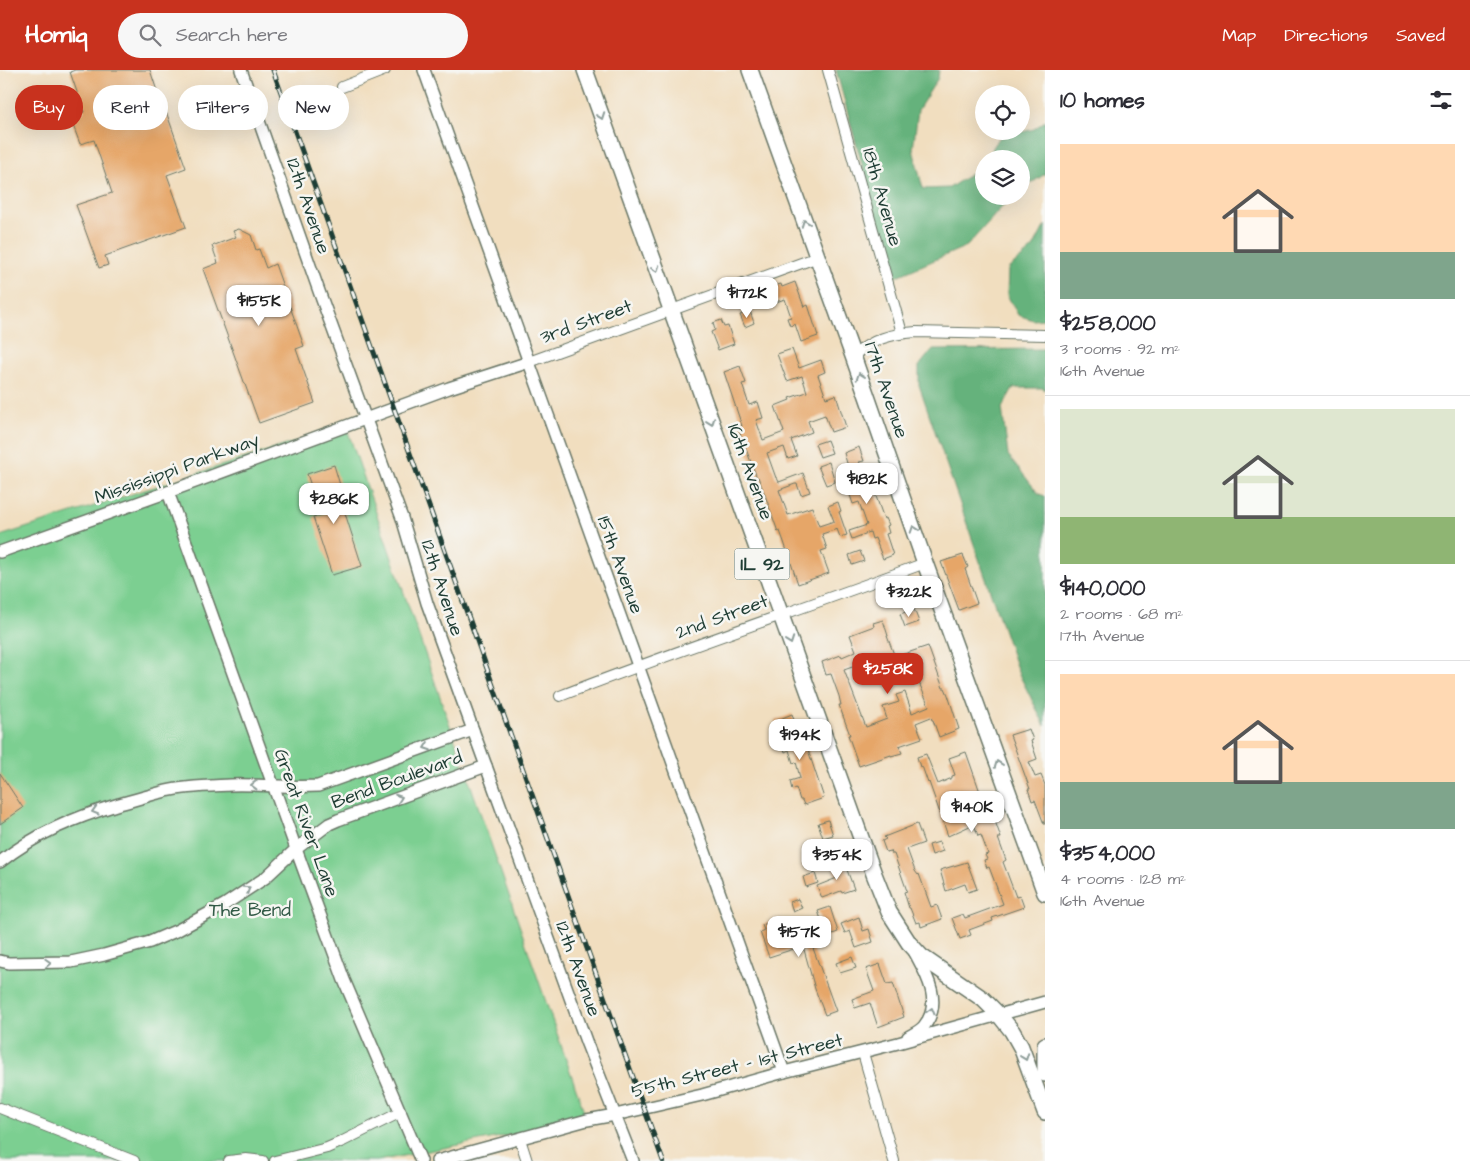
<!DOCTYPE html>
<html lang="en">
<head>
<meta charset="utf-8">
<style>
	body { margin:0; font-family:"Architects Daughter",sans-serif; background:#f7f7f7; color:#2b2b33; height:100vh; display:flex; flex-direction:column; font-size:19px; white-space:nowrap }
	* { box-sizing:border-box; margin:0 }
	p { font-size:16px; color:#7c7c81 }
	.icon { flex:none; width:28px; height:28px; fill:none; stroke:currentColor; stroke-width:2; stroke-linecap:round; stroke-linejoin:round }
	.map { position:relative; flex:1; overflow:hidden }
	.drawer { display:flex; flex-direction:column; background:#fff; width:425px }
	.drawer>* { flex:none }
	.top-card { position:absolute; left:15px; top:15px; width:475px; height:45px; display:flex; gap:10px }
	.buttons { position:absolute; left:975px; top:15px; display:grid; gap:10px }
	.buttons a { display:grid; place-items:center; width:55px; height:55px; border-radius:50%; background:#fff; box-shadow:0 5px 20px #0002; font-size:25px }
	.price { position:absolute; translate:-50% -42px; padding:0 11px; border-radius:10px; background:#fff; color:#222; font-size:16px; line-height:32px; filter:drop-shadow(0 1px 2px #0008) }
	.price::after { content:''; position:absolute; left:50%; top:30px; width:15px; height:11px; margin-left:-8px; background:inherit; clip-path:polygon(0 0,100% 0,50% 100%) }
	.price.on { background:#c8321e; color:#fff }
	ul { padding:0; list-style:none }
	li { display:grid; align-content:center; gap:10px; height:265px; padding:0 15px }
	li+li { border-top:1px solid #e1e1e2 }
	li span { display:grid; place-items:center; height:155px; border-radius:0px; color:#555 }
	li>.icon { margin-inline-start:auto }
	span .icon { width:90px; height:90px; fill:#fffc; stroke-width:1 }
	li b { font-size:21px }
	h2 { display:flex; justify-content:space-between; align-items:center; height:60px; padding:0 15px; font-size:21px }
	.tag { padding:0 18px; border-radius:22px; background:#fff; box-shadow:0 5px 20px #0002; font-size:18px; line-height:45px }
	.tag.on { background:#c8321e; color:#fff }
	header { display:flex; align-items:center; gap:30px; box-sizing:border-box; height:70px; padding:0 25px; background:#c8321e; color:#fff }
	header strong { font-size:24px }
	nav { display:flex; gap:28px; margin-inline-start:auto; font-size:18px }
	.search { width:350px; height:45px; background:#f7f7f7; display:flex; align-items:center; gap:12px; box-sizing:border-box; padding:0 18px; border-radius:28px; color:#7c7c81; font-size:19px }
	main { display:flex; flex:1; min-height:0 }
	.map>svg:first-child { display:block }
	.green { fill:#7ccf91; stroke:#4e8662 }
	.forest { fill:#65b27b; stroke:#427858 }
	.building { fill:#e6a667; fill-rule:evenodd }
	.lines { fill:none; stroke-linecap:round; stroke-linejoin:round }
	.minor-casing { stroke:#687565; stroke-width:12 }
	.tertiary-casing { stroke:#687565; stroke-width:14 }
	.primary-casing { stroke:#687565; stroke-width:18 }
	.minor { stroke:#fff; stroke-width:10 }
	.tertiary { stroke:#fff; stroke-width:11 }
	.primary { stroke:#fff; stroke-width:15 }
	.rail-casing { stroke:#1f3d34; stroke-width:5 }
	.rail { stroke:#f6f6f2; stroke-width:3; stroke-dasharray:9; stroke-linecap:butt }
	.oneway { stroke:#8f9e9a }
	.labels { text-anchor:middle; dominant-baseline:central; stroke-width:5; stroke-linejoin:round; paint-order:stroke }
	.shield { fill:#f6f6f2; stroke:#60746d; stroke-width:1 }
	.shield-label { font-size:18px; font-weight:bold; fill:#1f3d34 }
	.street-label { font-size:19px; fill:#1f3d34; stroke:#f6f6f2 }
	.park-label { font-size:19px; fill:#325a47; stroke:#f6f6f2 }
</style>
</head>
<body>
<header>
<strong>Homiq</strong>
<div class="search"><svg class="icon" aria-label="search" viewBox="0 0 24 24"><circle cx="10" cy="10" r="6"/><path d="M15 15l6 6"/></svg>Search here</div>
<nav><a>Map</a><a>Directions</a><a>Saved</a></nav>
</header>
<main>
<div class="map">
<svg width="1045" height="1091" viewBox="0 0 1045 1091">
	<rect width="100%" height="100%" fill="#f6f6f2"/>
	<filter id="ink" filterUnits="userSpaceOnUse"><feTurbulence type="fractalNoise" baseFrequency=".02" numOctaves="2"/><feDisplacementMap in="SourceGraphic" scale="10" xChannelSelector="R" yChannelSelector="G"/><feConvolveMatrix kernelMatrix="1 2 1 2 8 2 1 2 1" color-interpolation-filters="sRGB"/></filter>
	<filter id="wash" filterUnits="userSpaceOnUse"><feTurbulence type="fractalNoise" baseFrequency=".0096" numOctaves="4" result="noise"/><feDisplacementMap in="SourceGraphic" scale="20" xChannelSelector="R" yChannelSelector="G"/><feGaussianBlur stdDeviation="1.12" result="paint"/><feColorMatrix in="noise" values="0 0 0 0 0 0 0 0 0 0 0 0 0 0 0 0 0 1.4 0 .05"/><feComposite in="paint" operator="in"/></filter>
	<g filter="url(#wash)">
		<rect width="100%" height="100%" fill="#f1debf"/>
		<!-- green -->
		<path class="green" d="M346,356L587,1050L377,1091H4L0,1089V466Z"/>
		<!-- forest -->
		<g class="forest">
			<path d="M836,0H939L938,8L918,40L913,79L923,119L949,118L980,98L984,92V126H1012L967,176L893,208Z"/>
			<path d="M1045,51V104L1021,120V89H986L999,68L1034,59Z"/>
			<path d="M1045,155V249L1033,250L1018,245L1007,225L1008,199L1033,178Z"/>
			<path d="M1045,279V320L1042,318H1013L1002,338L1008,385L1039,424L1045,426V656L1018,602L919,315V296L932,280Z"/>
		</g>
		<g id="blocks">
			<!-- building -->
			<g class="building">
				<path d="M75,0H150L160,30H162L186,98L167,105L186,157L105,186L108,195L99,198L76,135L112,123L94,70L80,74L70,47L84,42L70,2Z"/>
				<path d="M239,159L251,165L256,180L259,179L266,198L275,194L304,276L296,279L315,333L259,353L203,199L218,193L212,176L236,167L233,161Z"/>
				<path d="M795,212L804,237L808,235L818,266L801,272L795,254L790,256L787,248L791,247L785,229L776,232L770,217L781,214L782,217Z"/>
				<path d="M750,241L754,253L745,257L740,245Z"/>
				<path d="M721,250L724,257L728,256L734,274L718,280L711,262L715,260L713,253Z"/>
				<path d="M792,279L799,298L821,290L825,302L818,305L826,328L836,325L846,357L831,362L825,345L808,351L812,362L791,370L797,386L788,389L784,377L767,383L776,408H777L779,412L803,403L810,422L801,425L797,414H795L779,420L788,445L812,437L819,456L834,451L828,436L838,432L841,441L839,442L847,465L840,467L837,459L822,464L827,479L821,481L829,503L798,514L784,472L780,461L778,462L765,425L758,407L757,408L738,358L742,356L724,302L740,296L746,313L742,314L749,335L758,332L763,348L756,350L763,370L784,362L775,336L790,330L789,328L807,322L802,306L787,311L777,284Z"/>
				<path d="M827,370L832,383L820,387L815,374Z"/>
				<path d="M859,377L864,391L859,392L867,416L872,415L884,449L886,448L889,455L887,456L889,463L886,464L893,485L883,489L875,468L872,469L870,462L852,469L849,461L867,455L859,432L853,434L849,422L855,420L844,383Z"/>
				<path d="M829,392L835,412L826,415L818,396Z"/>
				<path d="M334,395L340,415L328,419L335,440L343,437L362,496L332,505L313,447L326,443L320,423L314,425L307,404Z"/>
				<path d="M860,481L864,491L852,495L849,485Z"/>
				<path d="M963,485L968,497L965,499L977,533L959,540L941,492Z"/>
				<path d="M914,539L919,552L905,557L900,544Z"/>
				<path d="M883,550L888,566H887L895,587L928,576L943,618H945L948,625L959,659L939,667L933,650H932L931,647L916,653L922,668L899,676L902,683L891,686V685L859,696L848,665H850L839,635H841L839,626L831,604L826,605L822,592L841,585L842,587L856,581L850,565L874,556L873,553ZM883,586L891,606L908,600L912,610L917,608L929,636L912,643L905,622L896,625L899,632L883,637L887,649L866,657L844,600Z"/>
				<path d="M792,644L798,663L802,662L824,728L804,735L802,730H800L796,718L792,720L790,711L800,708L796,692L793,693L789,680L785,682L775,651Z"/>
				<path d="M1029,659L1033,670L1031,671L1037,689L1029,692L1035,707L1041,705L1045,715V754H1044L1035,730L1032,731L1028,719H1030L1010,665Z"/>
				<path d="M966,682L987,742L989,741L993,752L995,751L1001,768H998L1006,790L1003,792L1016,827L1020,826L1024,837L992,848L993,851L969,860L971,865L960,869L952,848L963,844L965,848L1003,834L989,797L987,798L984,790L987,789L985,785L988,784L981,765L978,766L974,754L948,766L929,712L928,713L922,696L920,697L917,687L926,684L938,714L952,708V706L955,705L949,688Z"/>
				<path d="M0,703L23,738L0,754Z"/>
				<path d="M828,750L833,765L823,768L818,753Z"/>
				<path d="M917,754L924,773L907,779L915,801L918,805L919,804L931,837L937,835L942,849L921,857L920,852L916,853L910,838H909L904,822L907,821L894,784H892L891,781L886,782L882,771L886,769L884,767Z"/>
				<path d="M939,772L943,781L932,785L929,775Z"/>
				<path d="M843,789L854,819L842,823L841,821L822,828L817,816L837,808L832,793Z"/>
				<path d="M967,792L977,819L968,822L965,814L946,821L940,800Z"/>
				<path d="M815,803L818,813L806,817L803,807Z"/>
				<path d="M798,829L802,838L793,842L790,832Z"/>
				<path d="M830,837L838,862L827,866L818,841Z"/>
				<path d="M859,847L863,861L869,859L873,872L856,878L850,861L845,863L841,854Z"/>
				<path d="M777,850L783,867L806,859L836,941L825,945L815,919L803,876L769,887L760,862L764,860L762,855Z"/>
				<path d="M852,887L856,898L840,903L836,893Z"/>
				<path d="M880,894L887,914L893,913L904,947L878,957L870,933L855,938L852,929L874,921L866,899Z"/>
			</g>
		</g>
	</g>
	<g filter="url(#ink)">
		<use href="#blocks" fill-opacity="0" stroke="#687565" stroke-width="1"/>
		<g class="lines">
			<defs>
				<g id="minor">
					<path d="M828,0L902,263"/>
					<path d="M342,17L385,0"/>
					<path d="M853,286C873,269 890,264 916,262L1045,265"/>
					<path d="M529,292L818,187"/>
					<path d="M560,626C681,579 804,538 925,493"/>
					<path d="M863,983L894,1091"/>
					<path d="M0,1038L134,1091"/>
					<path d="M520,1069L527,1091"/>
					<path d="M229,1091L246,1089L263,1091"/>
					<path d="M275,1091L327,1078L343,1071L401,1042"/>
				</g>
				<g id="tertiary">
					<path d="M241,0L320,224L402,448L427,533L486,696L587,974L633,1091"/>
					<path d="M424,0L784,1002"/>
					<path d="M168,422L296,779L344,910L421,1091"/>
					<path d="M0,482L168,422L449,318L529,292"/>
					<path d="M0,792C37,763 74,748 119,734C135,730 150,725 166,721C187,716 210,716 231,715C260,714 289,718 318,716L473,660"/>
					<path d="M0,891L9,893L71,892L104,885L150,872L178,860L224,835L265,808L296,779L329,754L338,750L486,696"/>
					<path d="M908,967C913,964 920,961 924,956C943,933 927,905 915,883"/>
					<path d="M437,1091L587,1050L615,1045L702,1025L784,1002L898,973L1045,932"/>
				</g>
				<g id="primary">
					<path d="M585,0L874,804L889,842L909,873L922,887L983,929L1000,946L1012,961L1021,977L1045,1042"/>
					<path d="M750,0L853,286L925,493L1045,823"/>
					<path d="M1045,975V1004"/>
				</g>
			</defs>
			<!-- minor casing -->
			<use href="#minor" class="minor-casing"/>
			<!-- tertiary casing -->
			<use href="#tertiary" class="tertiary-casing"/>
			<!-- primary casing -->
			<use href="#primary" class="primary-casing"/>
			<!-- minor -->
			<use href="#minor" class="minor"/>
			<!-- tertiary -->
			<use href="#tertiary" class="tertiary"/>
			<!-- primary -->
			<use href="#primary" class="primary"/>
			<defs>
				<path id="rail" d="M273,0L663,1091"/>
			</defs>
			<!-- rail casing -->
			<use href="#rail" class="rail-casing"/>
			<!-- rail -->
			<use href="#rail" class="rail"/>
		</g>
		<!-- one-way arrows -->
		<defs><path id="oneway-chevron" d="M-2-3.5L2.5 0L-2 3.5" fill="none" stroke-width="1.6" stroke-linecap="round" stroke-linejoin="round" transform="scale(1.25)"/></defs>
		<g class="oneway">
			<use href="#oneway-chevron" transform="translate(601 46) rotate(70)"/>
			<use href="#oneway-chevron" transform="translate(805 153) rotate(-110)"/>
			<use href="#oneway-chevron" transform="translate(656 199) rotate(70)"/>
			<use href="#oneway-chevron" transform="translate(860 306) rotate(-109)"/>
			<use href="#oneway-chevron" transform="translate(711 352) rotate(70)"/>
			<use href="#oneway-chevron" transform="translate(914 459) rotate(-109)"/>
			<use href="#oneway-chevron" transform="translate(790 571) rotate(70)"/>
			<use href="#oneway-chevron" transform="translate(427 677) rotate(160)"/>
			<use href="#oneway-chevron" transform="translate(998 694) rotate(-110)"/>
			<use href="#oneway-chevron" transform="translate(254 715) rotate(-180)"/>
			<use href="#oneway-chevron" transform="translate(399 728) rotate(-20)"/>
			<use href="#oneway-chevron" transform="translate(95 741) rotate(164)"/>
			<use href="#oneway-chevron" transform="translate(247 819) rotate(-33)"/>
			<use href="#oneway-chevron" transform="translate(48 893) rotate(-3)"/>
			<use href="#oneway-chevron" transform="translate(931 941) rotate(-74)"/>
			<use href="#oneway-chevron" transform="translate(1025 987) rotate(70)"/>
		</g>
	</g>
	<g class="labels">
		<!-- shield labels -->
		<rect class="shield" x="734.5" y="478.5" width="55" height="31" rx="4"/>
		<g class="shield-label">
			<text x="762" y="494">IL 92</text>
		</g>
		<!-- street labels -->
		<g class="street-label">
			<text transform="translate(882 127) rotate(74)">18th Avenue</text>
			<text transform="translate(308 136) rotate(71)">12th Avenue</text>
			<text transform="translate(586 252) rotate(-20)">3rd Street</text>
			<text transform="translate(886 320) rotate(71)">17th Avenue</text>
			<text transform="translate(177 399) rotate(-20)">Mississippi Parkway</text>
			<text transform="translate(750 402) rotate(70)">16th Avenue</text>
			<text transform="translate(620 495) rotate(70)">15th Avenue</text>
			<text transform="translate(442 518) rotate(72)">12th Avenue</text>
			<text transform="translate(722 547) rotate(-20)">2nd Street</text>
			<text transform="translate(397 710) rotate(-20)">Bend Boulevard</text>
			<text transform="translate(306 753) rotate(70)">Great River Lane</text>
			<text transform="translate(578 899) rotate(70)">12th Avenue</text>
			<text transform="translate(737 996) rotate(-14)">55th Street - 1st Street</text>
		</g>
		<!-- park labels -->
		<g class="park-label">
			<text x="250" y="840">The Bend</text>
		</g>
	</g>
</svg>
<div class="buttons">
<a><svg class="icon" aria-label="locate" viewBox="0 0 24 24"><circle cx="12" cy="12" r="6"/><path d="M12 2v4M12 18v4M2 12h4M18 12h4"/></svg></a>
<a><svg class="icon" aria-label="layers" viewBox="0 0 24 24"><path d="M12 4l9 5-9 5-9-5zM3 14l9 5 9-5"/></svg></a>
</div>
<b class="price" style="left:747px;top:249px">$172K</b>
<b class="price" style="left:259px;top:257px">$155K</b>
<b class="price" style="left:867px;top:435px">$182K</b>
<b class="price" style="left:334px;top:455px">$286K</b>
<b class="price" style="left:909px;top:548px">$322K</b>
<b class="price on" style="left:888px;top:625px">$258K</b>
<b class="price" style="left:800px;top:691px">$194K</b>
<b class="price" style="left:972px;top:763px">$140K</b>
<b class="price" style="left:837px;top:811px">$354K</b>
<b class="price" style="left:799px;top:888px">$157K</b>
<div class="top-card">
<a class="tag on">Buy</a>
<a class="tag">Rent</a>
<a class="tag">Filters</a>
<a class="tag">New</a>
</div>
</div>
<section class="drawer">
<h2>10 homes<svg class="icon" aria-label="filters" viewBox="0 0 24 24"><path d="M4 7h16M4 17h16"/><circle cx="9" cy="7" r="2"/><circle cx="15" cy="17" r="2"/></svg></h2>
<ul>
<li><span style="background:linear-gradient(#ffd9b3 70%,#7fa58c 0)"><svg class="icon" aria-label="home" viewBox="0 0 24 24"><path d="M3 11l9-7 9 7M6 9v11h12V9"/></svg></span><div><b>$258,000</b><p>3 rooms · 92 m²</p><p>16th Avenue</p></div></li>
<li><span style="background:linear-gradient(#dfe7d0 70%,#8fb573 0)"><svg class="icon" aria-label="home" viewBox="0 0 24 24"><path d="M3 11l9-7 9 7M6 9v11h12V9"/></svg></span><div><b>$140,000</b><p>2 rooms · 68 m²</p><p>17th Avenue</p></div></li>
<li><span style="background:linear-gradient(#ffd9b3 70%,#7fa58c 0)"><svg class="icon" aria-label="home" viewBox="0 0 24 24"><path d="M3 11l9-7 9 7M6 9v11h12V9"/></svg></span><div><b>$354,000</b><p>4 rooms · 128 m²</p><p>16th Avenue</p></div></li>
</ul>
</section>
</main>
</body>
</html>
